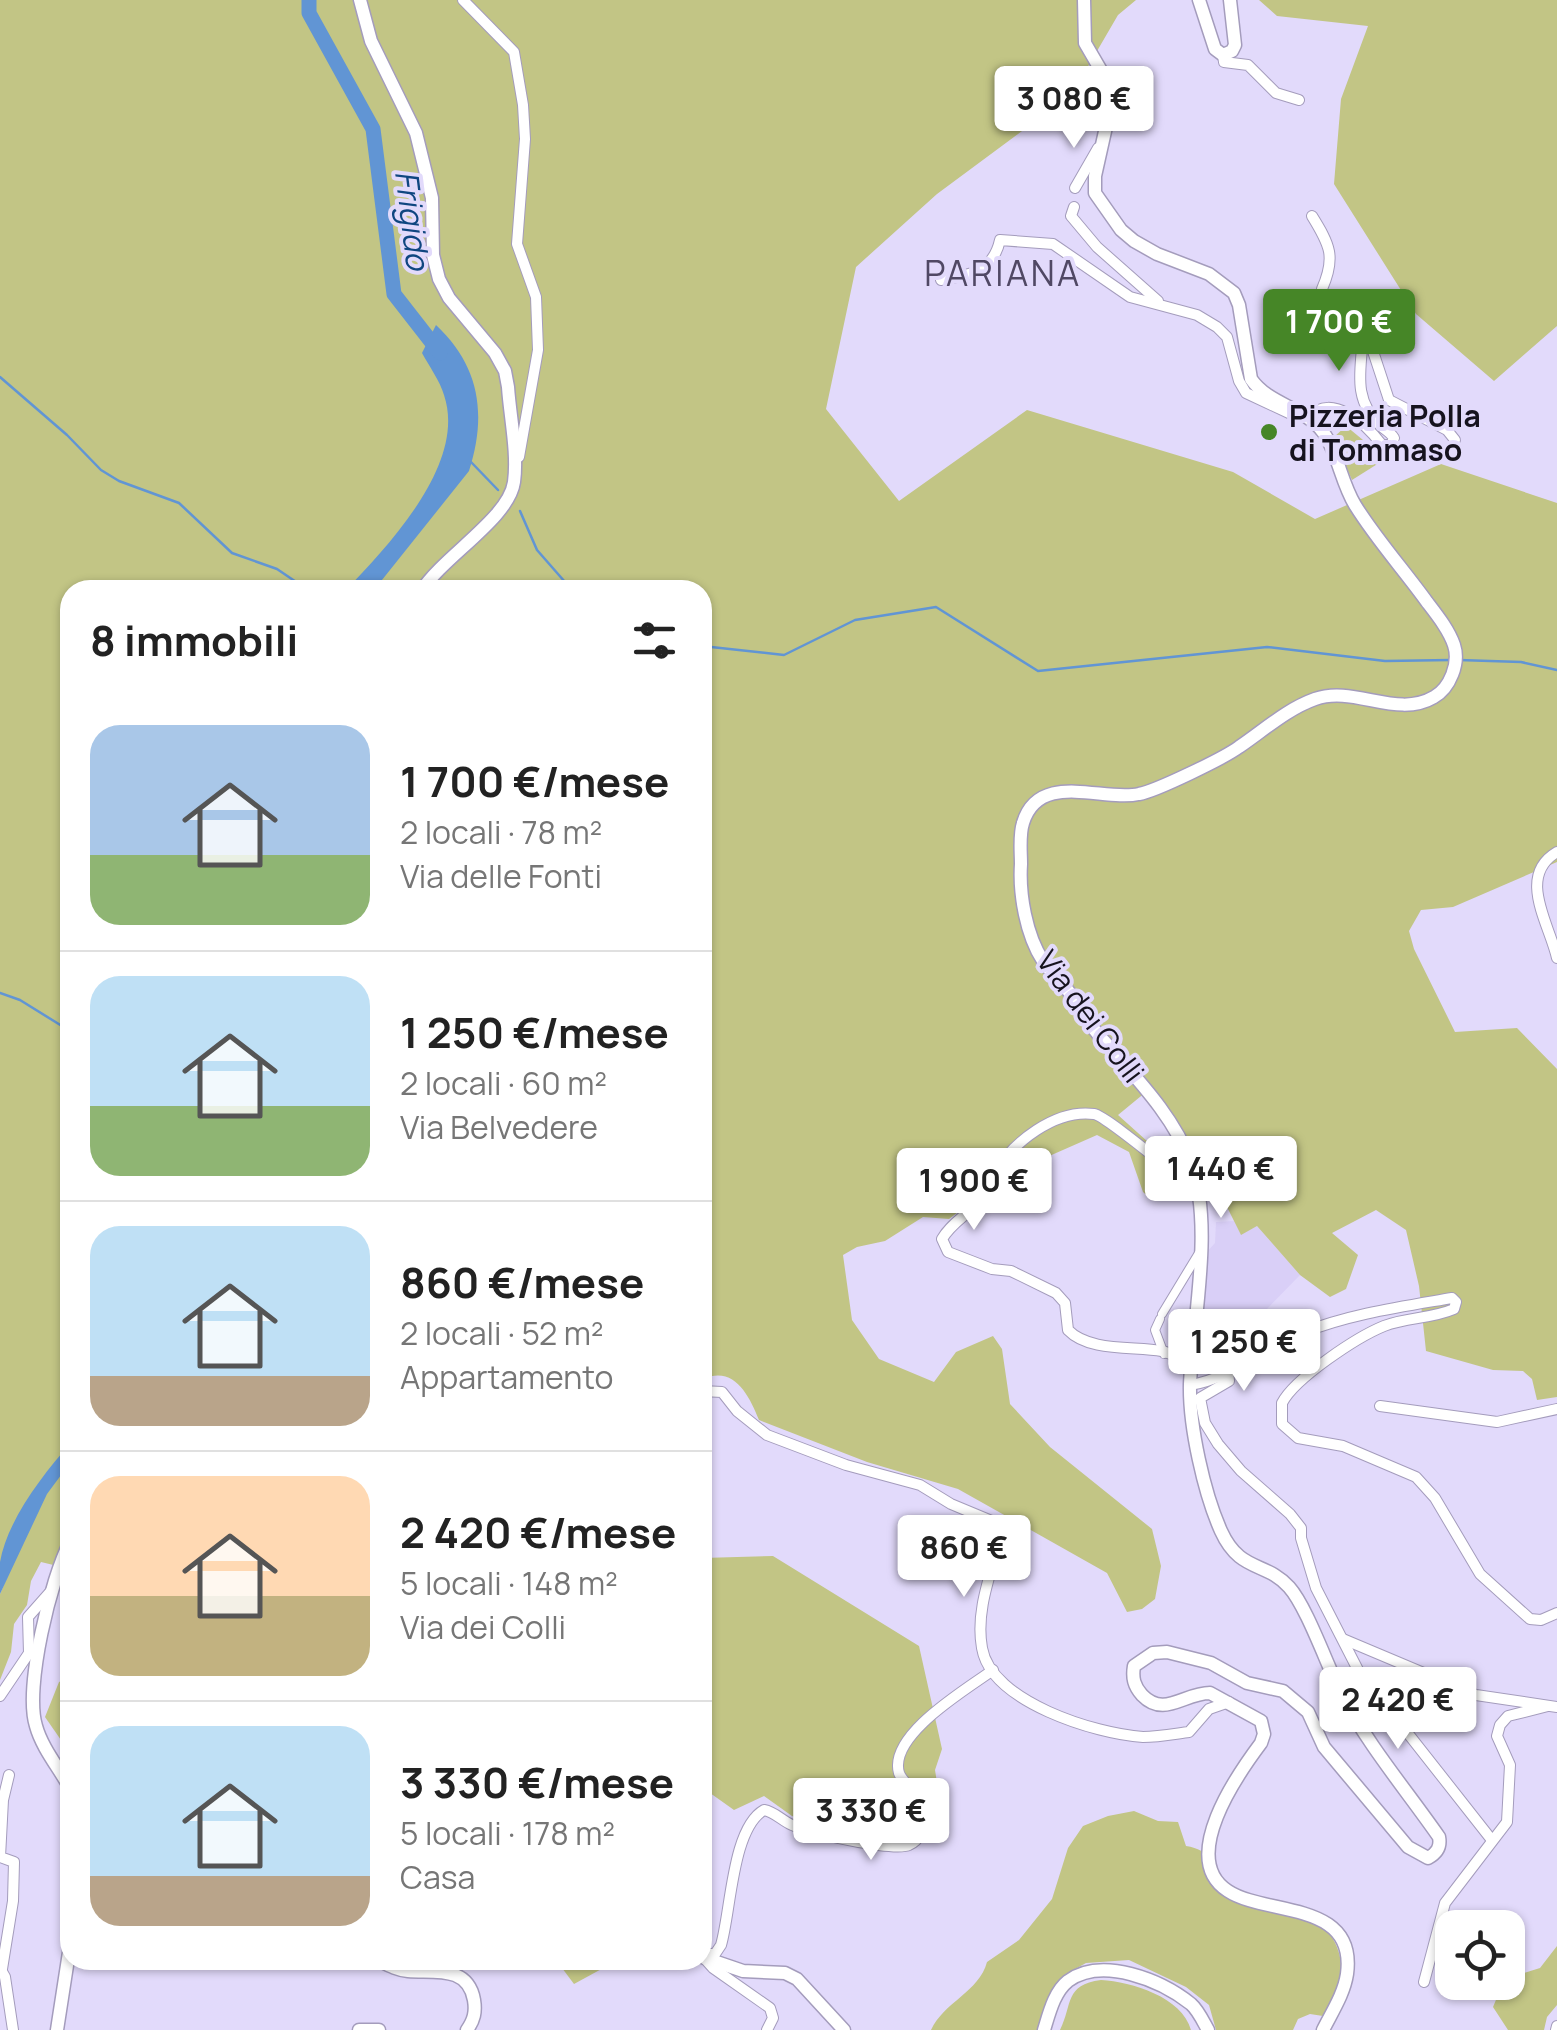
<!DOCTYPE html>
<html lang="it">
<head>
<meta charset="utf-8">
<style>
	body { margin:0; font-family:Manrope,sans-serif; background:#f6f6f6; color:#222; height:100vh; display:flex; flex-direction:column; font-size:38px; white-space:nowrap }
	* { box-sizing:border-box; margin:0 }
	p { font-size:32px; color:#767676 }
	.icon { flex:none; width:55px; height:55px; fill:none; stroke:currentColor; stroke-width:2; stroke-linecap:round; stroke-linejoin:round }
	.map { position:relative; flex:1; overflow:hidden }
	.side { position:absolute; left:60px; top:580px; width:652px; height:1390px; display:flex; flex-direction:column; background:#fff; border-radius:30px; box-shadow:0 2px 8px #0004 }
	.side>* { flex:none }
	.tools { position:absolute; left:1435px; top:1910px; display:grid; gap:20px }
	.tools a { display:grid; place-items:center; width:90px; height:90px; border-radius:20px; background:#fff; box-shadow:0 2px 8px #0004; font-size:50px }
	.price { position:absolute; translate:-50% -85px; padding:0 22px; border-radius:10px; background:#fff; color:#222; font-size:32px; line-height:65px; filter:drop-shadow(0 2px 5px #0008) }
	.price::after { content:''; position:absolute; left:50%; top:60px; width:30px; height:22px; margin-left:-15px; background:inherit; clip-path:polygon(0 0,100% 0,50% 100%) }
	.price.active { background:#468627; color:#fff }
	ul { padding:0; list-style:none }
	li { display:flex; align-items:center; gap:30px; height:250px; padding:0 30px }
	li+li { border-top:2px solid #e0e0e0 }
	li span { display:grid; place-items:center; flex:none; width:280px; height:200px; border-radius:30px; color:#555 }
	li>.icon { margin-inline-start:auto }
	span .icon { width:120px; height:120px; fill:#fffc; stroke-width:1 }
	li b { font-size:42px }
	h2 { display:flex; justify-content:space-between; align-items:center; height:120px; padding:0 30px; font-size:42px }
	.map>svg:first-child { display:block }
	.built { fill:#d9cff7 }
	.green { fill:#c2c585 }
	.water { fill:#6195d4 }
	.lines { fill:none; stroke-linecap:round; stroke-linejoin:round }
	.stream { stroke:#6195d4; stroke-width:2.5 }
	.river { stroke:#6195d4; stroke-width:15 }
	.pedestrian-casing { stroke:#a49cbc; stroke-width:10 }
	.minor-casing { stroke:#a49cbc; stroke-width:12 }
	.tertiary-casing { stroke:#a49cbc; stroke-width:15 }
	.pedestrian { stroke:#fff; stroke-width:8 }
	.minor { stroke:#fff; stroke-width:10 }
	.tertiary { stroke:#fff; stroke-width:12 }
	.poi-dot { fill:#468627; stroke:#e2dafb; stroke-width:4 }
	.labels { text-anchor:middle; dominant-baseline:central; stroke-width:8; stroke-linejoin:round; paint-order:stroke }
	.poi-label { font-size:30px; font-weight:bold; fill:#16131e; stroke:#e2dafb; text-anchor:start }
	.street-label { font-size:30px; fill:#16131e; stroke:#e2dafb }
	.water-label { font-size:32px; font-style:italic; fill:#0f4680; stroke:#e2dafb }
	.quarter-label { font-size:35px; letter-spacing:2.5px; fill:#504864; stroke:#e2dafb }
</style>
</head>
<body>
<div class="map">
<svg width="1557" height="2030" viewBox="0 0 1557 2030">
	<rect width="100%" height="100%" fill="#e2dafb"/>
	<!-- built -->
	<path class="built" d="M1234,1221L1241,1234L1257,1226L1300,1275L1265,1311V1319L1275,1335L1245,1353L1237,1341L1217,1348L1200,1333L1204,1255L1215,1243L1216,1222Z"/>
	<!-- green -->
	<g class="green">
		<path d="M0,0H1136L1118,15L1072,94L937,194L856,267L826,409L899,501L1027,410L1233,472L1315,519L1441,464L1557,503V862L1453,907L1421,910L1409,931L1414,949L1455,1032L1517,1028L1557,1069V1397L1537,1400L1532,1379L1523,1371L1493,1370L1426,1351L1419,1286L1406,1230L1376,1210L1332,1233L1358,1255L1346,1289L1330,1297L1300,1275L1257,1226L1241,1235L1222,1197L1205,1191L1195,1150L1152,1087L1118,1115L1177,1168L1172,1179V1188L1161,1198L1151,1199L1143,1192L1129,1152L1097,1135L1047,1157L989,1205L971,1202L949,1219L923,1217L885,1241L857,1247L843,1255L852,1320L879,1359L934,1382L956,1352L993,1336L1002,1349L1010,1404L1050,1447L1152,1529L1161,1566L1155,1599L1142,1609L1127,1612L1107,1573L958,1489L867,1462L759,1420C749,1395 734,1365 703,1379L702,590H70V1569L41,1562L31,1581L27,1605L14,1624L11,1652L0,1680V1594L8,1575L0,1571Z"/>
		<path d="M1259,0H1557V326L1494,381L1416,314L1334,184L1341,99L1368,26L1277,16Z"/>
		<path d="M1346,426L1363,440L1379,463L1352,480L1333,438Z"/>
		<path d="M773,1556L919,1646L942,1749L935,1770L941,1807V1842L869,1836L792,1816L764,1796L734,1810L703,1788L702,1558Z"/>
		<path d="M70,1677V1753L45,1717L59,1682Z"/>
		<path d="M1134,1811L1158,1821L1178,1822L1186,1846C1211,1850 1213,1864 1223,1886L1324,1927C1350,1955 1343,1986 1323,2016L1310,2014L1298,2019L1293,2030H1216L1209,2005L1186,1987L1129,1960L1086,1963L1066,1974L1057,1984L1038,2030H931C944,2002 979,1992 987,1962L1019,1940L1052,1899L1068,1848L1083,1826L1108,1816Z"/>
		<path d="M1557,1946V2005L1547,2017L1544,2030H1508L1493,2007L1498,1995L1510,1989L1514,1976L1540,1968Z"/>
		<path d="M556,1960H618L574,1984Z"/>
		<path d="M1101,1980C1132,1982 1182,1997 1191,2030H1060C1073,2004 1064,1985 1101,1980Z"/>
	</g>
	<!-- water -->
	<g class="water">
		<path d="M436,325C480,366 487,415 469,471L374,590H346C389,545 467,463 444,395C440,381 429,366 422,353Z"/>
		<path d="M70,1444V1463L47,1494L0,1594C0,1584 0,1572 0,1562C7,1521 43,1474 70,1444Z"/>
	</g>
	<g class="lines">
		<!-- stream -->
		<g class="stream">
			<path d="M0,377L67,435L101,470L119,481L179,503L232,553L277,569L308,590"/>
			<path d="M471,462L498,490"/>
			<path d="M520,511L537,550L572,590"/>
			<path d="M702,646L784,655L855,620L936,607L1038,671L1267,647L1385,661L1451,660"/>
			<path d="M1459,660L1521,662L1557,670"/>
			<path d="M0,993L20,1000L70,1031"/>
		</g>
		<!-- river -->
		<path class="river" d="M309,0V13L373,129L394,294L440,353"/>
		<defs>
			<g id="pedestrian">
				<path d="M1162,1314L1199,1253"/>
				<path d="M1160,1319L1155,1330L1164,1354"/>
			</g>
			<g id="minor">
				<path d="M463,0L514,52L523,105L525,139L517,244L536,297L538,350L519,457"/>
				<path d="M1223,55L1224,62L1248,65L1276,93L1299,100"/>
				<path d="M1075,188L1098,148"/>
				<path d="M1074,207L1071,216L1097,247L1158,301"/>
				<path d="M1312,216C1330,245 1336,257 1322,289C1333,327 1332,325 1367,333"/>
				<path d="M941,280C970,275 993,272 1000,240L1053,244L1130,297L1197,315L1217,327L1227,337L1239,381L1246,393L1291,414"/>
				<path d="M1367,333L1389,400L1447,430L1455,440"/>
				<path d="M1309,417C1332,392 1366,424 1382,445H1391L1394,438C1391,433 1386,430 1382,427C1353,402 1360,372 1363,339L1367,333"/>
				<path d="M1557,852C1516,876 1550,925 1557,958"/>
				<path d="M1192,1365C1183,1361 1172,1353 1162,1351C1134,1346 1089,1352 1068,1330L1065,1303L1056,1293L1011,1271L992,1269L948,1252L942,1239C952,1221 973,1212 984,1195C988,1189 990,1180 994,1174C1013,1142 1055,1109 1094,1114C1107,1116 1180,1179 1199,1192"/>
				<path d="M1228,1371L1229,1381L1200,1398L1205,1423L1218,1444L1241,1471L1290,1514L1301,1528V1538L1316,1588L1358,1670L1491,1839"/>
				<path d="M1190,1385C1230,1379 1265,1348 1302,1333C1350,1314 1400,1307 1452,1298L1456,1302L1454,1309C1431,1319 1407,1317 1384,1326C1357,1337 1295,1378 1282,1403V1424L1298,1438L1343,1446L1416,1477L1435,1498L1480,1574L1530,1619L1541,1620L1557,1613"/>
				<path d="M702,1391L722,1392L737,1411L767,1435L846,1465L920,1485L951,1504L999,1524L1001,1535C992,1571 975,1610 982,1648C991,1702 1096,1734 1143,1737C1158,1737 1174,1734 1189,1732L1209,1709L1229,1702"/>
				<path d="M1380,1406L1497,1422L1557,1409"/>
				<path d="M1343,1639L1476,1695L1557,1707"/>
				<path d="M0,1696L29,1653L28,1617L51,1591"/>
				<path d="M703,1954H715L721,1945C731,1911 732,1828 764,1810C775,1812 781,1820 792,1825C808,1833 895,1852 909,1845C925,1838 926,1817 925,1803C918,1793 903,1784 899,1773C888,1735 967,1689 993,1670"/>
				<path d="M704,1958L713,1968L770,2008L773,2018L767,2030"/>
				<path d="M0,1968L5,1977L13,2030"/>
				<path d="M2,1969L13,1901L14,1862L0,1857L3,1800L9,1775"/>
				<path d="M1424,1982L1445,1903L1507,1822L1510,1765L1497,1736L1500,1725L1508,1716L1548,1706"/>
				<path d="M1556,2030L1557,2026"/>
			</g>
			<g id="tertiary">
				<path d="M360,0L371,41L416,133L432,198L433,255L439,279L449,298L495,353L505,371L508,387C510,417 518,453 514,482C509,518 444,556 422,590"/>
				<path d="M1084,0L1085,43L1110,86V109L1095,176V193L1121,230L1134,241L1157,254L1209,274L1234,293L1239,305L1251,379C1269,405 1304,407 1323,432C1338,453 1341,482 1355,505C1376,539 1404,570 1427,602C1437,615 1449,630 1454,645C1460,663 1450,688 1434,697C1397,719 1354,685 1315,699C1287,709 1264,730 1239,747C1224,758 1156,791 1139,794C1103,802 1039,770 1023,823C1019,835 1021,852 1021,864C1019,894 1026,935 1043,961C1050,972 1061,981 1069,992C1081,1008 1090,1027 1104,1041C1136,1078 1174,1116 1191,1163C1214,1224 1193,1320 1190,1384C1189,1426 1204,1493 1221,1531C1240,1573 1266,1561 1289,1587C1307,1607 1328,1668 1342,1695C1368,1745 1407,1791 1439,1837C1441,1847 1437,1853 1428,1858L1408,1847L1324,1747L1308,1712L1283,1691L1247,1683L1211,1663L1167,1652L1153,1653L1134,1666C1132,1678 1134,1686 1142,1695C1164,1718 1184,1693 1210,1693L1261,1721L1264,1734L1261,1743C1237,1775 1178,1859 1228,1891C1266,1916 1357,1900 1347,1974C1344,1994 1332,2012 1323,2030"/>
				<path d="M1199,0L1215,49L1223,55L1232,51L1235,45L1230,0"/>
				<path d="M70,1542C51,1578 24,1688 36,1726C42,1748 59,1768 70,1788"/>
				<path d="M702,1957L743,1971L785,1973L797,1979L844,2030"/>
				<path d="M378,1960C388,1965 397,1970 408,1971C434,1973 468,1965 474,2000C476,2012 474,2020 467,2030"/>
				<path d="M57,2030L70,1946"/>
				<path d="M359,2030H379"/>
				<path d="M1044,2030C1049,2014 1054,1992 1068,1981C1102,1956 1161,1980 1191,2004C1198,2010 1203,2021 1208,2030"/>
			</g>
		</defs>
		<!-- pedestrian casing -->
		<use href="#pedestrian" class="pedestrian-casing"/>
		<!-- minor casing -->
		<use href="#minor" class="minor-casing"/>
		<!-- tertiary casing -->
		<use href="#tertiary" class="tertiary-casing"/>
		<!-- pedestrian -->
		<use href="#pedestrian" class="pedestrian"/>
		<!-- minor -->
		<use href="#minor" class="minor"/>
		<!-- tertiary -->
		<use href="#tertiary" class="tertiary"/>
	</g>
	<!-- markers -->
	<circle class="poi-dot" cx="1269" cy="432" r="10"/>
	<g class="labels">
		<!-- poi labels -->
		<g class="poi-label">
			<text x="1289" y="415">Pizzeria Polla<tspan x="1289" dy="34">di Tommaso</tspan></text>
		</g>
		<!-- street labels -->
		<g class="street-label">
			<text transform="translate(1091 1016) rotate(53)">Via dei Colli</text>
		</g>
		<!-- water labels -->
		<g class="water-label">
			<text transform="translate(413 220) rotate(83)">Frigido</text>
		</g>
		<!-- quarter labels -->
		<g class="quarter-label">
			<text x="1003" y="273">PARIANA</text>
		</g>
	</g>
</svg>
<div class="tools">
<a><svg class="icon" aria-label="locate" viewBox="0 0 24 24"><circle cx="12" cy="12" r="6"/><path d="M12 2v4M12 18v4M2 12h4M18 12h4"/></svg></a>
</div>
<b class="price" style="left:1074px;top:151px">3 080 €</b>
<b class="price active" style="left:1339px;top:374px">1 700 €</b>
<b class="price" style="left:1221px;top:1221px">1 440 €</b>
<b class="price" style="left:974px;top:1233px">1 900 €</b>
<b class="price" style="left:1244px;top:1394px">1 250 €</b>
<b class="price" style="left:964px;top:1600px">860 €</b>
<b class="price" style="left:1398px;top:1752px">2 420 €</b>
<b class="price" style="left:871px;top:1863px">3 330 €</b>
<section class="side">
<h2>8 immobili<svg class="icon" aria-label="filters" viewBox="0 0 24 24"><path d="M4 7h16M4 17h16"/><circle cx="9" cy="7" r="2"/><circle cx="15" cy="17" r="2"/></svg></h2>
<ul>
<li><span style="background:linear-gradient(#a9c7e8 65%,#8fb573 0)"><svg class="icon" aria-label="home" viewBox="0 0 24 24"><path d="M3 11l9-7 9 7M6 9v11h12V9"/></svg></span><div><b>1 700 €/mese</b><p>2 locali · 78 m²</p><p>Via delle Fonti</p></div></li>
<li><span style="background:linear-gradient(#bfe0f5 65%,#8fb573 0)"><svg class="icon" aria-label="home" viewBox="0 0 24 24"><path d="M3 11l9-7 9 7M6 9v11h12V9"/></svg></span><div><b>1 250 €/mese</b><p>2 locali · 60 m²</p><p>Via Belvedere</p></div></li>
<li><span style="background:linear-gradient(#bfe0f5 75%,#b9a48a 0)"><svg class="icon" aria-label="home" viewBox="0 0 24 24"><path d="M3 11l9-7 9 7M6 9v11h12V9"/></svg></span><div><b>860 €/mese</b><p>2 locali · 52 m²</p><p>Appartamento</p></div></li>
<li><span style="background:linear-gradient(#ffd9b3 60%,#c2b280 0)"><svg class="icon" aria-label="home" viewBox="0 0 24 24"><path d="M3 11l9-7 9 7M6 9v11h12V9"/></svg></span><div><b>2 420 €/mese</b><p>5 locali · 148 m²</p><p>Via dei Colli</p></div></li>
<li><span style="background:linear-gradient(#bfe0f5 75%,#b9a48a 0)"><svg class="icon" aria-label="home" viewBox="0 0 24 24"><path d="M3 11l9-7 9 7M6 9v11h12V9"/></svg></span><div><b>3 330 €/mese</b><p>5 locali · 178 m²</p><p>Casa</p></div></li>
</ul>
</section>
</div>
</body>
</html>
